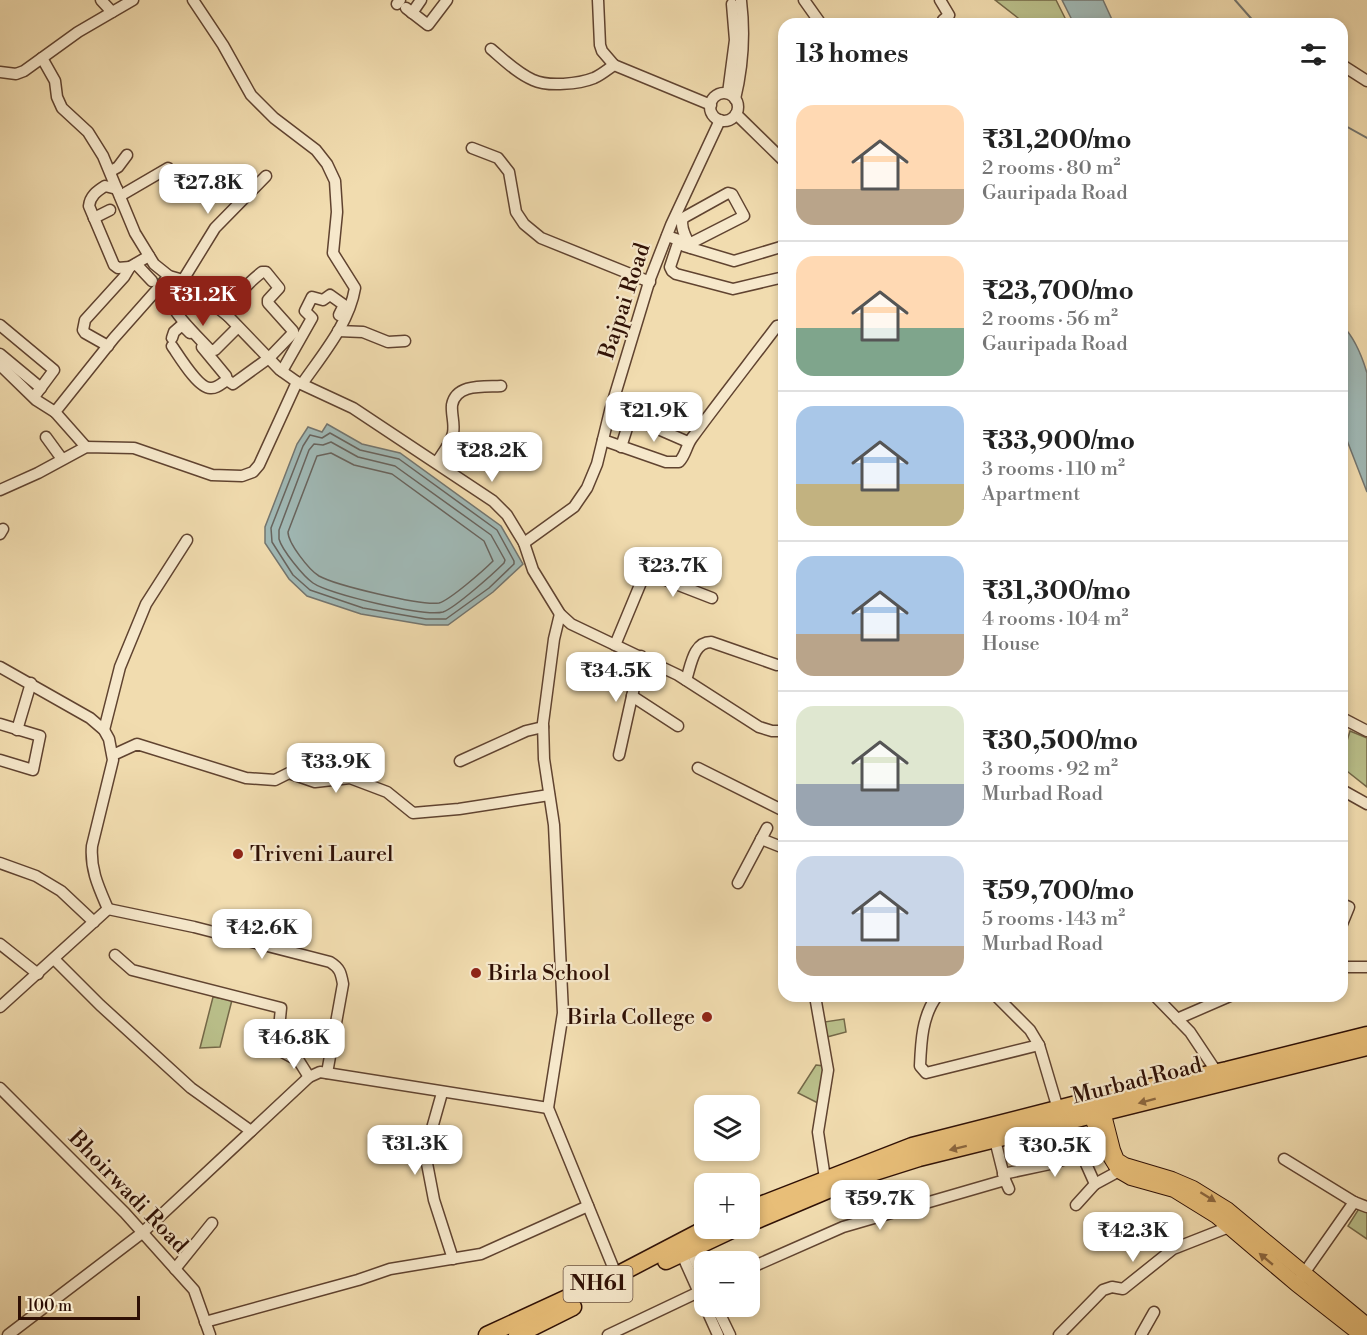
<!DOCTYPE html>
<html lang="en">
<head>
<meta charset="utf-8">
<style>
	body { margin:0; font-family:"Libre Bodoni",serif; background:#f2f2f2; color:#222; height:100vh; display:flex; flex-direction:column; font-size:22px; white-space:nowrap }
	* { box-sizing:border-box; margin:0 }
	p { font-size:20px; color:#767676 }
	.icon { flex:none; width:33px; height:33px; fill:none; stroke:currentColor; stroke-width:2; stroke-linecap:round; stroke-linejoin:round }
	.map { position:relative; flex:1; overflow:hidden }
	.side { position:absolute; left:778px; top:18px; width:570px; height:984px; display:flex; flex-direction:column; background:#fff; border-radius:18px; box-shadow:0 3px 9px #0003 }
	.side>* { flex:none }
	.tools { position:absolute; left:694px; top:1095px; display:grid; gap:12px }
	.tools a { display:grid; place-items:center; width:66px; height:66px; border-radius:12px; background:#fff; box-shadow:0 3px 9px #0003; font-size:30px }
	.scale { position:absolute; left:18px; bottom:15px; width:122px; box-sizing:border-box; padding-left:6px; border:3px solid #2f1005; border-top:0; font-size:16px; line-height:21px; white-space:nowrap; color:#2f1005; -webkit-text-stroke:4px #f6e8cb; paint-order:stroke }
	.price { position:absolute; translate:-50% -51px; padding:0 14px; border-radius:12px; background:#fff; color:#222; font-size:20px; line-height:39px; filter:drop-shadow(0 2px 3px #0008) }
	.price::after { content:''; position:absolute; left:50%; top:36px; width:18px; height:14px; margin-left:-9px; background:inherit; clip-path:polygon(0 0,100% 0,50% 100%) }
	.price.current { background:#8f2418; color:#fff }
	ul { padding:0; list-style:none }
	li { display:flex; align-items:center; gap:18px; height:150px; padding:0 18px }
	li+li { border-top:2px solid #e0e0e0 }
	li span { display:grid; place-items:center; flex:none; width:168px; height:120px; border-radius:18px; color:#555 }
	li>.icon { margin-inline-start:auto }
	span .icon { width:72px; height:72px; fill:#fffc; stroke-width:1 }
	li b { font-size:26px }
	h2 { display:flex; justify-content:space-between; align-items:center; height:72px; padding:0 18px; font-size:26px }
	.map>svg:first-child { display:block }
	.green { fill:#bac08b; stroke:#746848; stroke-width:1.5 }
	.water { fill:#a0b9b6; stroke:#73756f; stroke-width:1.5 }
	.lines { fill:none; stroke-linecap:round; stroke-linejoin:round }
	.shore { stroke:#68645e; stroke-width:1.5 }
	.stream { stroke:#73756f; stroke-width:2 }
	.minor-casing { stroke:#604330; stroke-width:13 }
	.major-casing { stroke:#2f1005; stroke-width:16 }
	.highway-casing { stroke:#2f1005; stroke-width:19 }
	.minor { stroke:#f6e8cb; stroke-width:10 }
	.major { stroke:#e8be78; stroke-width:14 }
	.highway { stroke:#e8be78; stroke-width:16 }
	.oneway { fill:#8c673e }
	.poi-dot { fill:#8f2418; stroke:#f6e8cb; stroke-width:2 }
	.labels { text-anchor:middle; dominant-baseline:central; stroke-width:4.5; stroke-linejoin:round; paint-order:stroke }
	.shield { fill:#f6e8cb; stroke:#6b5140; stroke-width:1.5 }
	.shield-label { font-size:21px; font-weight:bold; fill:#2f1005 }
	.street-label { font-size:22px; fill:#2f1005; stroke:#f6e8cb }
	.poi-label { font-size:22px; fill:#2f1005; stroke:#f6e8cb; text-anchor:start }
</style>
</head>
<body>
<div class="map">
<svg width="1367" height="1335" viewBox="0 0 1367 1335">
	<rect width="100%" height="100%" fill="#f1dcaf"/>
	<filter id="stains"><feTurbulence type="fractalNoise" baseFrequency=".00333" numOctaves="4"/><feColorMatrix values="0 0 0 0 .2 0 0 0 0 .09 0 0 0 0 .02 0 0 0 .5 -.17"/></filter>
	<radialGradient id="worn" r=".72"><stop offset=".6" stop-color="#630" stop-opacity="0"/><stop offset="1" stop-color="#630" stop-opacity=".3"/></radialGradient>
	<!-- green -->
	<g class="green">
		<path d="M995,0H1056L1068,24H1012L1018,18Z"/>
		<path d="M1350,731L1367,738V787L1343,768V754Z"/>
		<path d="M213,997L232,1000L220,1047L200,1048Z"/>
		<path d="M844,1019L846,1032L827,1037L824,1022Z"/>
		<path d="M816,1065L824,1066L818,1103L798,1093Z"/>
		<path d="M1360,1207L1367,1210V1239L1348,1226Z"/>
	</g>
	<!-- water -->
	<g class="water">
		<path d="M1062,0H1103L1114,24H1074Z"/>
		<path d="M1342,325C1355,338 1362,356 1367,373V492L1343,430Z"/>
		<path d="M327,424L362,444L400,453L501,526L523,564L493,592L448,625H426L361,614L307,596L289,579L265,543V527L297,444L308,427L322,432Z"/>
	</g>
	<g class="lines">
		<!-- shore -->
		<g class="shore">
			<path d="M330,433L360,450L399,459L497,530L514,561V564L489,588L446,619H426L363,608L310,590L293,575L272,542L271,528L303,446L310,435L322,438Z"/>
			<path d="M331,442L358,457L395,466L491,535L505,560L504,563C494,573 455,608 443,612C424,617 329,594 313,583C303,576 282,550 279,539C279,538 279,531 279,530L309,450L314,444L323,445Z"/>
			<path d="M331,453L354,465L392,474L484,541L493,561C484,570 450,600 439,603C421,606 335,585 319,576C309,570 288,543 288,532L317,456Z"/>
		</g>
		<!-- stream -->
		<g class="stream">
			<path d="M1235,0L1256,24"/>
			<path d="M1342,124L1367,138"/>
		</g>
		<defs>
			<g id="minor">
				<path d="M101,0L112,12"/>
				<path d="M193,0L223,45L251,95L274,118L316,150L327,164L335,181L337,212L333,253L355,288C349,324 322,355 302,384"/>
				<path d="M598,0L600,45L602,51L614,65"/>
				<path d="M804,0L821,24"/>
				<path d="M940,0L949,15L943,20L944,24"/>
				<path d="M397,4L400,0"/>
				<path d="M406,8L428,25L447,0"/>
				<path d="M412,13L421,0"/>
				<path d="M491,49C504,60 517,73 533,80C548,87 579,84 594,78C601,75 608,69 614,65L711,105"/>
				<path d="M42,58L55,81L57,97L62,108L88,132L103,156L135,233L154,264L169,276L183,280L228,316L280,370L297,382L353,408L493,501L507,515L524,543L533,570L560,614L571,624L678,675L759,727L772,731H784"/>
				<path d="M1342,65L1367,81"/>
				<path d="M0,72L16,74L24,71L78,32L133,0"/>
				<path d="M728,93L735,40L732,4"/>
				<circle cx="724" cy="107" r="14"/>
				<path d="M735,99C743,66 745,34 741,1"/>
				<path d="M736,114L784,161"/>
				<path d="M472,148L498,158L509,172L516,212L524,224L541,238L650,282"/>
				<path d="M111,171L118,167L127,155"/>
				<path d="M117,189L105,186C97,191 90,196 89,206L114,265L118,268L130,267"/>
				<path d="M120,196L168,168"/>
				<path d="M94,218L110,210"/>
				<path d="M667,236L679,240L670,267L672,271L676,274L733,289L784,277"/>
				<path d="M689,244L744,216L732,194L728,193L683,218C679,227 687,239 691,248"/>
				<path d="M684,246L734,261L784,246"/>
				<path d="M136,264L152,281"/>
				<path d="M183,280L215,228L266,176"/>
				<path d="M186,283C179,289 171,298 174,308C177,317 203,342 210,350H215L238,327"/>
				<path d="M199,293L207,286L212,289L214,296L210,302"/>
				<path d="M0,325L54,370L34,397"/>
				<path d="M338,331L363,332L388,342L405,341"/>
				<path d="M172,338L174,332L182,325L190,333"/>
				<path d="M108,346L85,333L83,330L85,320L124,277L130,267L149,256"/>
				<path d="M172,346C179,356 198,388 210,388C216,389 222,383 227,380L233,384L269,358L293,333V331L268,303V300L279,288L266,272H262C242,288 239,294 228,316"/>
				<path d="M202,347L226,376L227,380"/>
				<path d="M0,354L41,388"/>
				<path d="M0,365L36,400L55,412"/>
				<path d="M282,371L312,318L305,311L312,297L323,300L330,295L344,305L339,315"/>
				<path d="M46,437L62,459"/>
				<path d="M603,440L666,462H679C686,455 686,446 692,438C720,400 749,363 777,326L784,325"/>
				<path d="M86,447L55,412L114,338L169,276"/>
				<path d="M621,447L628,425L635,419L688,442"/>
				<path d="M437,462C442,454 451,443 453,433C455,424 451,414 452,405C456,383 485,387 501,386"/>
				<path d="M0,490L38,473L86,447L134,448L212,475L242,476L253,472L259,465L297,382"/>
				<path d="M0,534L3,529"/>
				<path d="M524,543L574,507L587,488L597,464L610,411L650,279L671,225L720,120"/>
				<path d="M645,572L712,598"/>
				<path d="M560,614L554,639L543,723L544,759L554,825L563,1013L548,1108L620,1284"/>
				<path d="M615,645L652,556"/>
				<path d="M0,667L90,718L104,730L109,739L113,760L92,846C90,870 99,888 108,909"/>
				<path d="M686,680C691,666 693,642 711,642L777,665"/>
				<path d="M632,696L678,726"/>
				<path d="M1342,718L1367,731"/>
				<path d="M0,724L40,736L33,770L0,760"/>
				<path d="M17,730L31,683"/>
				<path d="M104,730L120,667L146,604L187,540"/>
				<path d="M113,755L137,744L246,778L275,780L289,773L315,782L350,778L387,792L413,813L459,809L549,795"/>
				<path d="M619,755L641,656"/>
				<path d="M460,761L526,731L543,727"/>
				<path d="M698,768L784,811"/>
				<path d="M1342,790L1367,804"/>
				<path d="M761,839L784,848"/>
				<path d="M0,863L36,876L61,891L94,922"/>
				<path d="M738,883L767,828"/>
				<path d="M1342,904L1349,907L1342,924"/>
				<path d="M108,909L194,927L330,962C340,968 341,973 343,984L327,1073"/>
				<path d="M0,944L38,974"/>
				<path d="M115,955L132,970L281,1008L277,1049L299,1061L309,1077"/>
				<path d="M54,959L100,1005L191,1088L251,1131"/>
				<path d="M1342,967H1367"/>
				<path d="M815,996L828,1070L818,1132L826,1185"/>
				<path d="M937,996C922,1016 921,1042 920,1066L926,1073L1039,1045"/>
				<path d="M996,996L1030,1030L1039,1045L1058,1109"/>
				<path d="M1155,996L1190,1032L1220,1077"/>
				<path d="M0,1007L108,909"/>
				<path d="M1177,1019L1230,996"/>
				<path d="M0,1088L125,1213L194,1290L210,1335"/>
				<path d="M442,1093L425,1153L434,1200L453,1259"/>
				<path d="M995,1140L1005,1180L1009,1189"/>
				<path d="M1284,1159L1354,1202"/>
				<path d="M1003,1174L1050,1164L1075,1156L1083,1157L1095,1184L1076,1205"/>
				<path d="M1095,1184L1119,1171"/>
				<path d="M688,1244L705,1283"/>
				<path d="M679,1248L718,1335"/>
				<path d="M750,1268L843,1227L1005,1180"/>
				<path d="M175,1269L212,1223"/>
				<path d="M1300,1279L1354,1202L1367,1207"/>
				<path d="M716,1306L730,1335"/>
				<path d="M205,1322L358,1280L390,1269L481,1254L588,1206"/>
				<path d="M8,1335L142,1233L309,1077L320,1072L548,1108"/>
				<path d="M608,1335L705,1289"/>
				<path d="M1059,1335L1103,1290L1112,1287L1123,1289L1173,1249L1229,1227L1233,1223"/>
				<path d="M1141,1335L1154,1312"/>
			</g>
			<g id="major">
				<path d="M1101,1103L1113,1150L1117,1160L1125,1165L1172,1179L1193,1188L1227,1209L1367,1325"/>
				<path d="M1088,1107L1101,1142L1119,1171L1131,1178L1174,1190L1216,1216L1296,1284L1361,1335"/>
			</g>
			<g id="highway">
				<path d="M750,1209L912,1146L1100,1098L1227,1070L1367,1035"/>
				<path d="M750,1223L859,1177L919,1158L1367,1047"/>
				<path d="M666,1261L736,1228"/>
				<path d="M487,1335L617,1275L707,1228"/>
				<path d="M517,1335L573,1307"/>
			</g>
		</defs>
		<!-- minor casing -->
		<use href="#minor" class="minor-casing"/>
		<!-- major casing -->
		<use href="#major" class="major-casing"/>
		<!-- highway casing -->
		<use href="#highway" class="highway-casing"/>
		<!-- minor -->
		<use href="#minor" class="minor"/>
		<!-- major -->
		<use href="#major" class="major"/>
		<!-- highway -->
		<use href="#highway" class="highway"/>
	</g>
	<!-- one-way arrows -->
	<defs><path id="oneway-solid" d="M-6-.8H1V-3.2L6.5 0L1 3.2V.8H-6Z" transform="scale(1.5)"/></defs>
	<g class="oneway">
		<use href="#oneway-solid" transform="translate(1147 1101) rotate(165)"/>
		<use href="#oneway-solid" transform="translate(958 1148) rotate(166)"/>
		<use href="#oneway-solid" transform="translate(1208 1197) rotate(32)"/>
		<use href="#oneway-solid" transform="translate(1266 1259) rotate(-140)"/>
	</g>
	<!-- markers -->
	<g class="poi-dot">
		<circle cx="238" cy="854" r="6"/>
		<circle cx="476" cy="973" r="6"/>
		<circle cx="707" cy="1017" r="6"/>
	</g>
	<g class="labels">
		<!-- shield labels -->
		<rect class="shield" x="563.5" y="1266" width="69" height="36" rx="4.5"/>
		<g class="shield-label">
			<text x="598" y="1284">NH61</text>
		</g>
		<!-- street labels -->
		<g class="street-label">
			<text transform="translate(625 301) rotate(-72)">Bajpai Road</text>
			<text transform="translate(1137 1081) rotate(-14)">Murbad Road</text>
			<text transform="translate(128 1192) rotate(46)">Bhoirwadi Road</text>
		</g>
		<!-- poi labels -->
		<g class="poi-label">
			<text x="250" y="854">Triveni Laurel</text>
			<text x="488" y="973">Birla School</text>
			<text x="695" y="1017" text-anchor="end">Birla College</text>
		</g>
	</g>
	<rect width="100%" height="100%" filter="url(#stains)"/>
	<rect width="100%" height="100%" fill="url(#worn)"/>
</svg>
<div class="tools">
<a><svg class="icon" aria-label="layers" viewBox="0 0 24 24"><path d="M12 4l9 5-9 5-9-5zM3 14l9 5 9-5"/></svg></a>
<a>+</a>
<a>−</a>
</div>
<div class="scale">100 m</div>
<b class="price" style="left:208px;top:215px">₹27.8K</b>
<b class="price current" style="left:203px;top:327px">₹31.2K</b>
<b class="price" style="left:654px;top:443px">₹21.9K</b>
<b class="price" style="left:492px;top:483px">₹28.2K</b>
<b class="price" style="left:673px;top:598px">₹23.7K</b>
<b class="price" style="left:616px;top:703px">₹34.5K</b>
<b class="price" style="left:336px;top:794px">₹33.9K</b>
<b class="price" style="left:262px;top:960px">₹42.6K</b>
<b class="price" style="left:294px;top:1070px">₹46.8K</b>
<b class="price" style="left:415px;top:1176px">₹31.3K</b>
<b class="price" style="left:1055px;top:1178px">₹30.5K</b>
<b class="price" style="left:880px;top:1231px">₹59.7K</b>
<b class="price" style="left:1133px;top:1263px">₹42.3K</b>
<section class="side">
<h2>13 homes<svg class="icon" aria-label="filters" viewBox="0 0 24 24"><path d="M4 7h16M4 17h16"/><circle cx="9" cy="7" r="2"/><circle cx="15" cy="17" r="2"/></svg></h2>
<ul>
<li><span style="background:linear-gradient(#ffd9b3 70%,#b9a48a 0)"><svg class="icon" aria-label="home" viewBox="0 0 24 24"><path d="M3 11l9-7 9 7M6 9v11h12V9"/></svg></span><div><b>₹31,200/mo</b><p>2 rooms · 80 m²</p><p>Gauripada Road</p></div></li>
<li><span style="background:linear-gradient(#ffd9b3 60%,#7fa58c 0)"><svg class="icon" aria-label="home" viewBox="0 0 24 24"><path d="M3 11l9-7 9 7M6 9v11h12V9"/></svg></span><div><b>₹23,700/mo</b><p>2 rooms · 56 m²</p><p>Gauripada Road</p></div></li>
<li><span style="background:linear-gradient(#a9c7e8 65%,#c2b280 0)"><svg class="icon" aria-label="home" viewBox="0 0 24 24"><path d="M3 11l9-7 9 7M6 9v11h12V9"/></svg></span><div><b>₹33,900/mo</b><p>3 rooms · 110 m²</p><p>Apartment</p></div></li>
<li><span style="background:linear-gradient(#a9c7e8 65%,#b9a48a 0)"><svg class="icon" aria-label="home" viewBox="0 0 24 24"><path d="M3 11l9-7 9 7M6 9v11h12V9"/></svg></span><div><b>₹31,300/mo</b><p>4 rooms · 104 m²</p><p>House</p></div></li>
<li><span style="background:linear-gradient(#dfe7d0 65%,#9aa5b1 0)"><svg class="icon" aria-label="home" viewBox="0 0 24 24"><path d="M3 11l9-7 9 7M6 9v11h12V9"/></svg></span><div><b>₹30,500/mo</b><p>3 rooms · 92 m²</p><p>Murbad Road</p></div></li>
<li><span style="background:linear-gradient(#c9d6e8 75%,#b9a48a 0)"><svg class="icon" aria-label="home" viewBox="0 0 24 24"><path d="M3 11l9-7 9 7M6 9v11h12V9"/></svg></span><div><b>₹59,700/mo</b><p>5 rooms · 143 m²</p><p>Murbad Road</p></div></li>
</ul>
</section>
</div>
</body>
</html>
